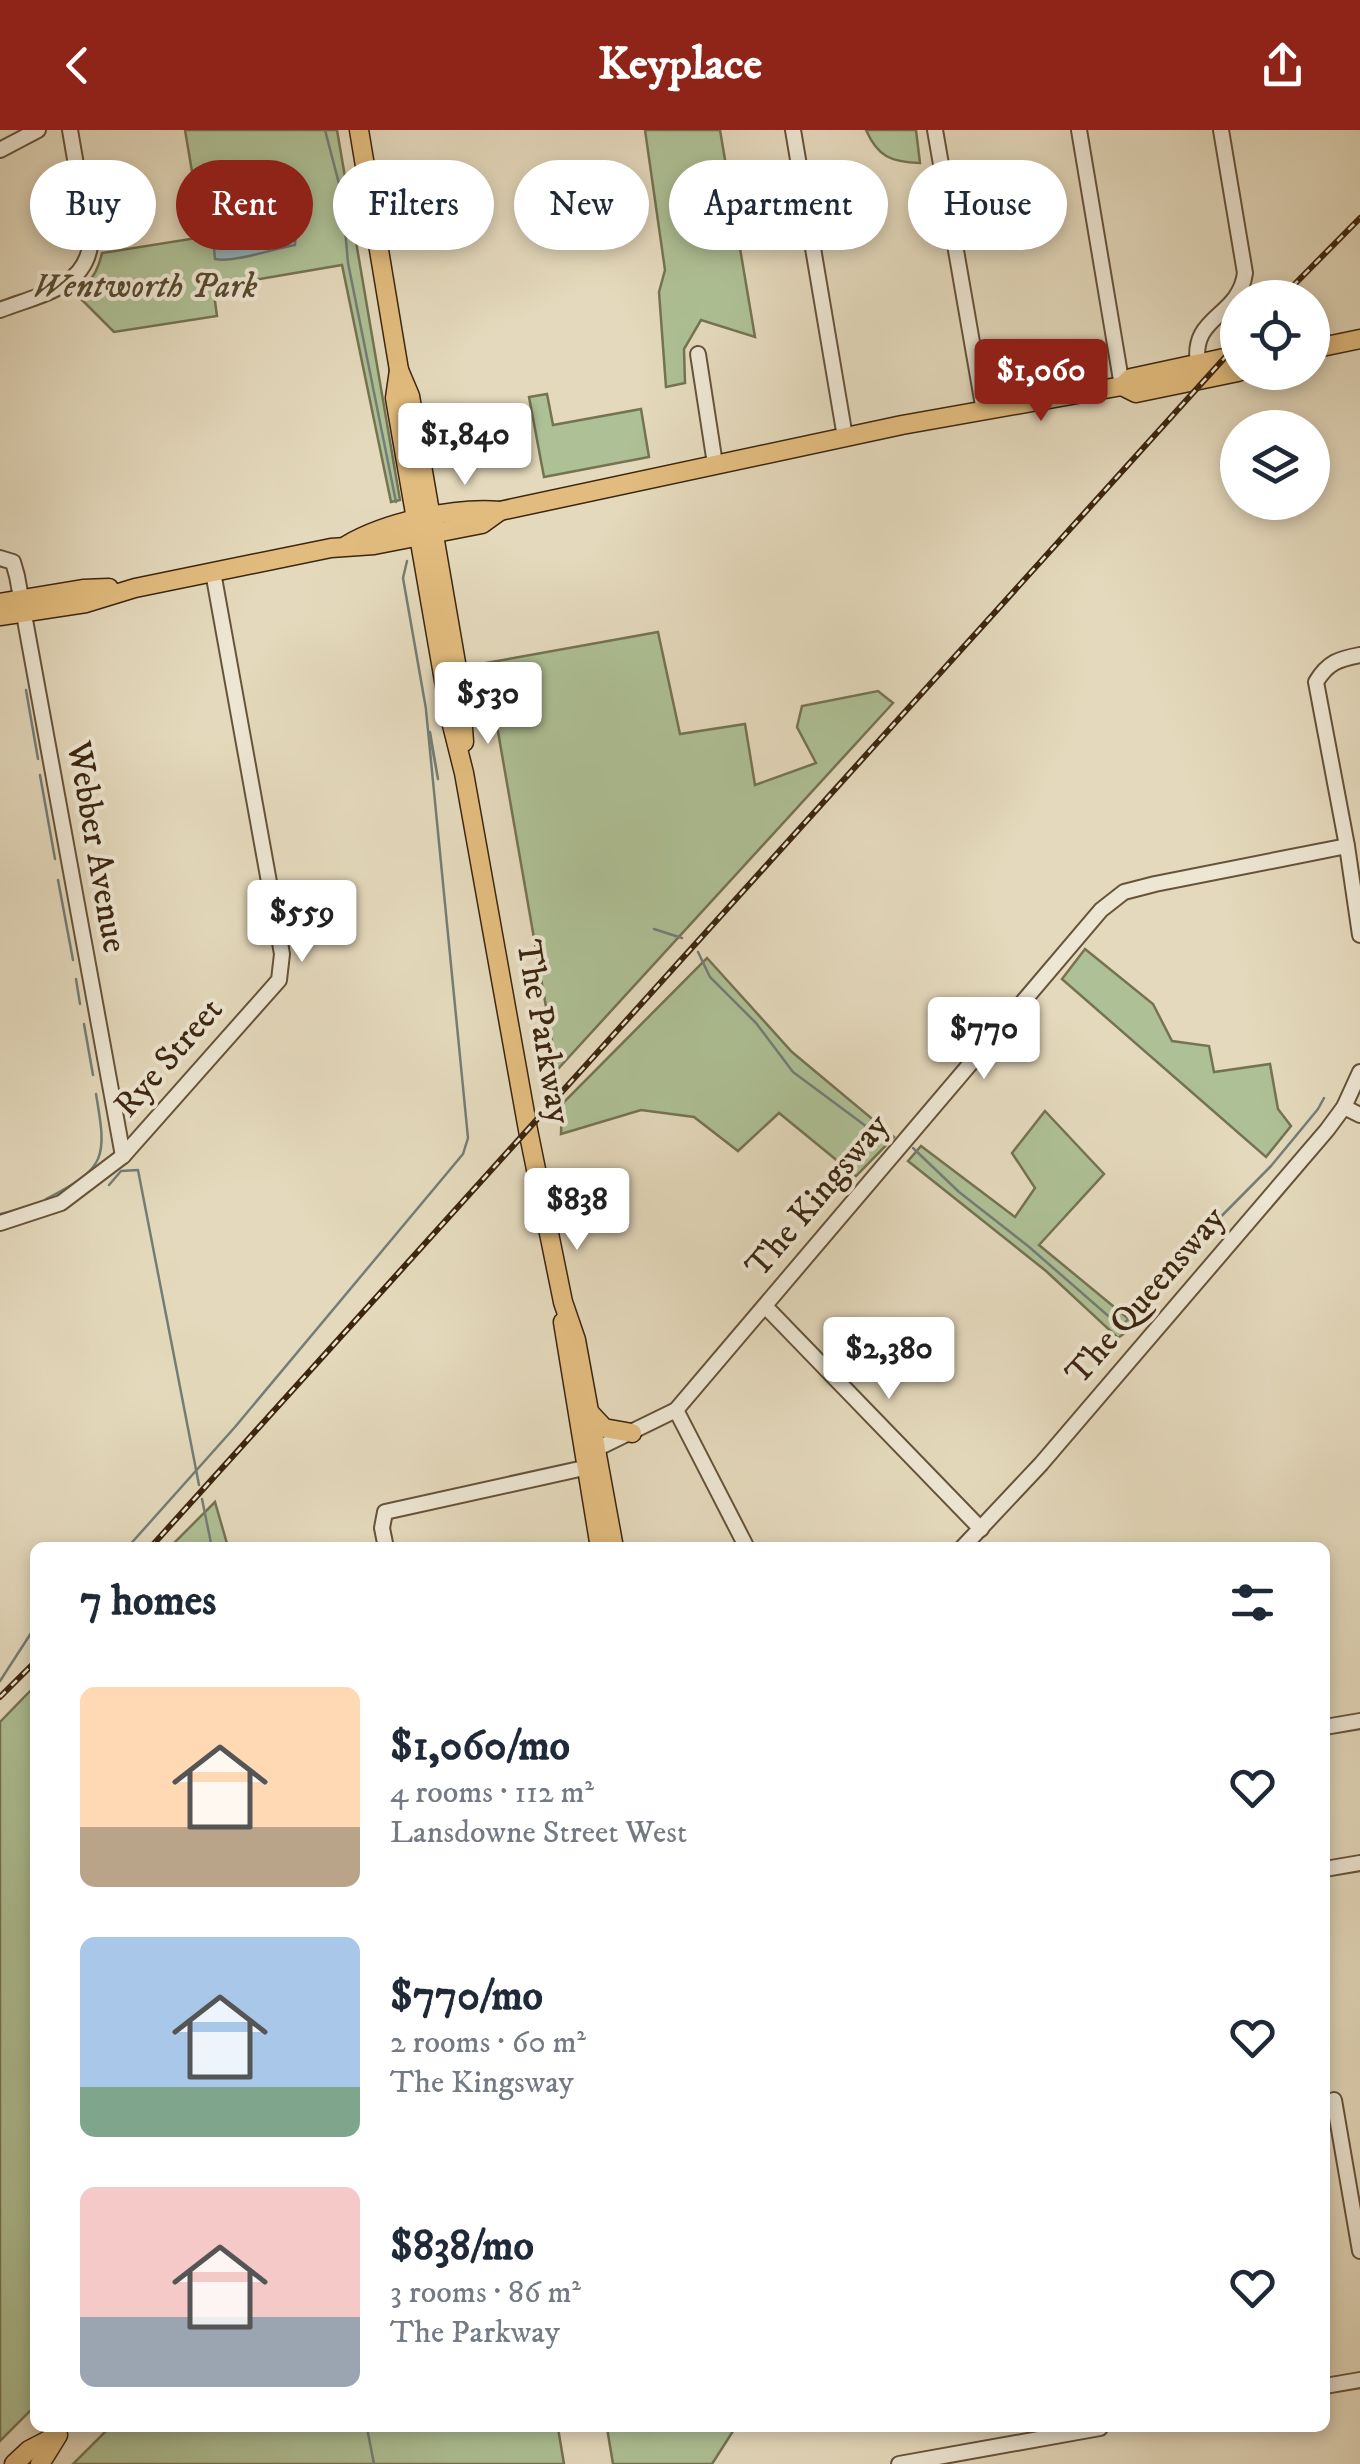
<!DOCTYPE html>
<html lang="en">
<head>
<meta charset="utf-8">
<style>
	body { margin:0; font-family:"IM FELL DW Pica",serif; background:#f2f2f3; color:#1f2937; height:100vh; display:flex; flex-direction:column; font-size:38px; white-space:nowrap }
	* { box-sizing:border-box; margin:0 }
	p { font-size:32px; color:#747a83 }
	.icon { flex:none; width:55px; height:55px; fill:none; stroke:currentColor; stroke-width:2; stroke-linecap:round; stroke-linejoin:round }
	.map { position:relative; flex:1; overflow:hidden }
	.details { position:absolute; left:30px; top:1412px; width:1300px; height:890px; display:flex; flex-direction:column; background:#fff; border-radius:15px; box-shadow:0 5px 15px #0003 }
	.details>* { flex:none }
	.hud { position:absolute; left:30px; top:30px; width:1300px; height:90px; display:flex; gap:20px }
	.buttons { position:absolute; left:1220px; top:150px; display:grid; gap:20px }
	.buttons a { display:grid; place-items:center; width:110px; height:110px; border-radius:50%; background:#fff; box-shadow:0 5px 15px #0003; font-size:50px }
	.price { position:absolute; translate:-50% -85px; padding:0 22px; border-radius:10px; background:#fff; color:#222; font-size:32px; line-height:65px; filter:drop-shadow(0 2px 5px #0008) }
	.price::after { content:''; position:absolute; left:50%; top:60px; width:30px; height:22px; margin-left:-15px; background:inherit; clip-path:polygon(0 0,100% 0,50% 100%) }
	.price.current { background:#8f2418; color:#fff }
	ul { padding:0; list-style:none }
	li { display:flex; align-items:center; gap:30px; height:250px; padding:0 50px }
	li span { display:grid; place-items:center; flex:none; width:280px; height:200px; border-radius:15px; color:#555 }
	li>.icon { margin-inline-start:auto }
	span .icon { width:120px; height:120px; fill:#fffc; stroke-width:1 }
	li b { font-size:42px }
	h2 { display:flex; justify-content:space-between; align-items:center; height:120px; padding:0 50px; font-size:42px }
	.pill { padding:0 35px; border-radius:45px; background:#fff; box-shadow:0 5px 15px #0003; font-size:35px; line-height:90px }
	.pill.current { background:#8f2418; color:#fff }
	header { display:flex; justify-content:space-between; align-items:center; height:130px; padding:0 50px; background:#8f2418; color:#fff; font-size:45px; font-weight:800 }
	.map>svg:first-child { display:block }
	.green { fill:#aec095; stroke:#757352; stroke-width:2.5 }
	.water { fill:#9ab7bb; stroke:#747d76; stroke-width:2.5 }
	.lines { fill:none; stroke-linecap:round; stroke-linejoin:round }
	.stream { stroke:#747d76; stroke-width:2.5 }
	.minor-casing { stroke:#66533a; stroke-width:18 }
	.major-casing { stroke:#3c260f; stroke-width:21 }
	.minor { stroke:#ede6d3; stroke-width:14 }
	.major { stroke:#e2bc7e; stroke-width:18 }
	.rail-casing { stroke:#3c260f; stroke-width:6 }
	.rail { stroke:#ede6d3; stroke-width:2.5; stroke-dasharray:8; stroke-linecap:butt }
	.labels { text-anchor:middle; dominant-baseline:central; stroke-width:8; stroke-linejoin:round; paint-order:stroke }
	.park-label { font-size:35px; font-style:italic; fill:#584c30; stroke:#ede6d3 }
	.street-label { font-size:35px; fill:#3c260f; stroke:#ede6d3 }
</style>
</head>
<body>
<header><svg class="icon" aria-label="back" viewBox="0 0 24 24"><path d="M15 5l-7 7 7 7"/></svg>Keyplace<svg class="icon" aria-label="share" viewBox="0 0 24 24"><path d="M12 15V3M7 8l5-5 5 5M5 13v7h14v-7"/></svg></header>
<div class="map">
<svg width="1360" height="2334" viewBox="0 0 1360 2334">
	<rect width="100%" height="100%" fill="#e4d9bc"/>
	<filter id="stains"><feTurbulence type="fractalNoise" baseFrequency=".002" numOctaves="4"/><feColorMatrix values="0 0 0 0 .2 0 0 0 0 .09 0 0 0 0 .02 0 0 0 .5 -.17"/></filter>
	<radialGradient id="worn" r=".72"><stop offset=".6" stop-color="#630" stop-opacity="0"/><stop offset="1" stop-color="#630" stop-opacity=".3"/></radialGradient>
	<!-- green -->
	<g class="green">
		<path d="M185,0H337L400,370L391,372L342,135L213,157L217,186L114,202L76,164C91,152 98,141 102,123L203,107Z"/>
		<path d="M645,0H720L755,207L701,190L684,219L685,253L666,257L659,162L665,140Z"/>
		<path d="M866,0H916L920,33C891,32 878,27 866,0Z"/>
		<path d="M547,264L553,295L641,279L649,327L544,347L529,267Z"/>
		<path d="M658,502L680,604L745,594L755,655L816,633L797,597L802,576L878,561L893,573L557,940L486,533Z"/>
		<path d="M1085,819L1153,874L1172,911L1209,916L1214,942L1270,934L1278,979L1291,996L1266,1027L1062,849Z"/>
		<path d="M707,828L792,922L894,1007L856,1046L779,983L738,1021L694,987L641,980L561,1004L562,974Z"/>
		<path d="M1045,981L1104,1044L1039,1115L1136,1195L1118,1208L1046,1141L908,1031L921,1016L1015,1087L1035,1058L1012,1023Z"/>
		<path d="M215,1372L228,1417H170Z"/>
		<path d="M35,1556V2276L0,2311V1592Z"/>
		<path d="M109,2298H558L564,2334H73Z"/>
		<path d="M607,2298H735L712,2334H613Z"/>
	</g>
	<!-- water -->
	<path class="water" d="M289,87L296,99L295,115C273,119 233,133 215,129L213,107C235,93 263,89 289,87Z"/>
	<g class="lines">
		<!-- stream -->
		<g class="stream">
			<path d="M325,0L342,65L348,133L396,372"/>
			<path d="M407,431L403,448L426,579"/>
			<path d="M26,560L38,629"/>
			<path d="M430,602L438,649L430,606"/>
			<path d="M40,645L55,729"/>
			<path d="M58,750L73,830"/>
			<path d="M654,799L682,808"/>
			<path d="M698,822L710,847L756,893L793,942L886,1011"/>
			<path d="M76,849L80,874"/>
			<path d="M84,894L93,945"/>
			<path d="M913,1018L959,1062L1028,1116L1121,1197L1129,1188"/>
			<path d="M109,1055L121,1041L138,1040L199,1355"/>
			<path d="M46,1069C107,1038 107,1028 96,964"/>
			<path d="M0,1084L18,1080"/>
			<path d="M1190,1118L1271,1036L1318,979L1324,968"/>
			<path d="M1143,1172L1175,1137"/>
			<path d="M202,1369L212,1418"/>
			<path d="M127,1418L235,1297L463,1024L468,1008L426,580"/>
			<path d="M0,1551L35,1497"/>
			<path d="M367,2298L374,2334"/>
		</g>
		<defs>
			<g id="minor">
				<path d="M793,0L845,307"/>
				<path d="M935,0L984,281"/>
				<path d="M1079,0L1122,256"/>
				<path d="M0,20L38,0"/>
				<path d="M0,180C35,166 84,159 90,116L70,0"/>
				<path d="M698,224L715,334"/>
				<path d="M1198,234C1190,185 1239,188 1245,143L1221,0"/>
				<path d="M0,428L13,432L17,446L123,1026"/>
				<path d="M1360,525C1339,529 1328,532 1316,552L1347,716L1360,805"/>
				<path d="M1344,977L1360,985"/>
				<path d="M0,1093L61,1073L123,1026L279,850L282,824L213,442"/>
				<path d="M765,1176L981,1399"/>
				<path d="M676,1280L747,1418"/>
				<path d="M590,1322L676,1280L1101,780L1124,762L1155,754L1347,716"/>
				<path d="M386,1418L382,1398L385,1382L593,1336"/>
				<path d="M962,1418L1041,1334L1327,1000L1344,977L1360,942"/>
				<path d="M1325,1597L1360,1591"/>
				<path d="M1325,1739L1360,1733"/>
				<path d="M1334,1970L1360,2121"/>
				<path d="M1325,2256L1360,2250"/>
				<path d="M899,2334L1100,2298"/>
			</g>
			<g id="major">
				<path d="M359,0L399,240L410,266L460,556L464,612"/>
				<path d="M1312,219L1360,209"/>
				<path d="M399,240L395,268L451,591L464,643L528,1000L563,1172L576,1210L614,1418"/>
				<path d="M1122,256L1136,263L1238,242"/>
				<path d="M347,415C386,392 455,377 500,381L902,295L1122,256L1131,248L1238,225"/>
				<path d="M0,473L83,459L109,458"/>
				<path d="M0,486L86,473L135,458L331,418L374,415L482,394L500,381"/>
				<path d="M563,1192L600,1418"/>
				<path d="M590,1283L604,1298L632,1303"/>
				<path d="M14,2334L29,2320L56,2306"/>
				<path d="M40,2334L58,2305"/>
			</g>
		</defs>
		<!-- minor casing -->
		<use href="#minor" class="minor-casing"/>
		<!-- major casing -->
		<use href="#major" class="major-casing"/>
		<!-- minor -->
		<use href="#minor" class="minor"/>
		<!-- major -->
		<use href="#major" class="major"/>
		<defs>
			<g id="rail">
				<path d="M1281,168L1360,88"/>
				<path d="M150,1418L1238,213"/>
				<path d="M0,1567L35,1532"/>
			</g>
		</defs>
		<!-- rail casing -->
		<use href="#rail" class="rail-casing"/>
		<!-- rail -->
		<use href="#rail" class="rail"/>
	</g>
	<g class="labels">
		<!-- park labels -->
		<g class="park-label">
			<text x="145" y="157">Wentworth Park</text>
		</g>
		<!-- street labels -->
		<g class="street-label">
			<text transform="translate(96 717) rotate(80)">Webber Avenue</text>
			<text transform="translate(543 902) rotate(80)">The Parkway</text>
			<text transform="translate(169 928) rotate(-49)">Rye Street</text>
			<text transform="translate(818 1066) rotate(-50)">The Kingsway</text>
			<text transform="translate(1146 1166) rotate(-49)">The Queensway</text>
		</g>
	</g>
	<rect width="100%" height="100%" filter="url(#stains)"/>
	<rect width="100%" height="100%" fill="url(#worn)"/>
</svg>
<div class="buttons">
<a><svg class="icon" aria-label="locate" viewBox="0 0 24 24"><circle cx="12" cy="12" r="6"/><path d="M12 2v4M12 18v4M2 12h4M18 12h4"/></svg></a>
<a><svg class="icon" aria-label="layers" viewBox="0 0 24 24"><path d="M12 4l9 5-9 5-9-5zM3 14l9 5 9-5"/></svg></a>
</div>
<b class="price current" style="left:1041px;top:294px">$1,060</b>
<b class="price" style="left:465px;top:358px">$1,840</b>
<b class="price" style="left:488px;top:617px">$530</b>
<b class="price" style="left:302px;top:835px">$559</b>
<b class="price" style="left:984px;top:952px">$770</b>
<b class="price" style="left:577px;top:1123px">$838</b>
<b class="price" style="left:889px;top:1272px">$2,380</b>
<div class="hud">
<a class="pill">Buy</a>
<a class="pill current">Rent</a>
<a class="pill">Filters</a>
<a class="pill">New</a>
<a class="pill">Apartment</a>
<a class="pill">House</a>
</div>
<section class="details">
<h2>7 homes<svg class="icon" aria-label="filters" viewBox="0 0 24 24"><path d="M4 7h16M4 17h16"/><circle cx="9" cy="7" r="2"/><circle cx="15" cy="17" r="2"/></svg></h2>
<ul>
<li><span style="background:linear-gradient(#ffd9b3 70%,#b9a48a 0)"><svg class="icon" aria-label="home" viewBox="0 0 24 24"><path d="M3 11l9-7 9 7M6 9v11h12V9"/></svg></span><div><b>$1,060/mo</b><p>4 rooms · 112 m²</p><p>Lansdowne Street West</p></div><svg class="icon" aria-label="heart" viewBox="0 0 24 24"><path d="M12 20l-8-8c-3-5 5-10 8-4 3-6 11-1 8 4z"/></svg></li>
<li><span style="background:linear-gradient(#a9c7e8 75%,#7fa58c 0)"><svg class="icon" aria-label="home" viewBox="0 0 24 24"><path d="M3 11l9-7 9 7M6 9v11h12V9"/></svg></span><div><b>$770/mo</b><p>2 rooms · 60 m²</p><p>The Kingsway</p></div><svg class="icon" aria-label="heart" viewBox="0 0 24 24"><path d="M12 20l-8-8c-3-5 5-10 8-4 3-6 11-1 8 4z"/></svg></li>
<li><span style="background:linear-gradient(#f6c9c9 65%,#9aa5b1 0)"><svg class="icon" aria-label="home" viewBox="0 0 24 24"><path d="M3 11l9-7 9 7M6 9v11h12V9"/></svg></span><div><b>$838/mo</b><p>3 rooms · 86 m²</p><p>The Parkway</p></div><svg class="icon" aria-label="heart" viewBox="0 0 24 24"><path d="M12 20l-8-8c-3-5 5-10 8-4 3-6 11-1 8 4z"/></svg></li>
</ul>
</section>
</div>
</body>
</html>
